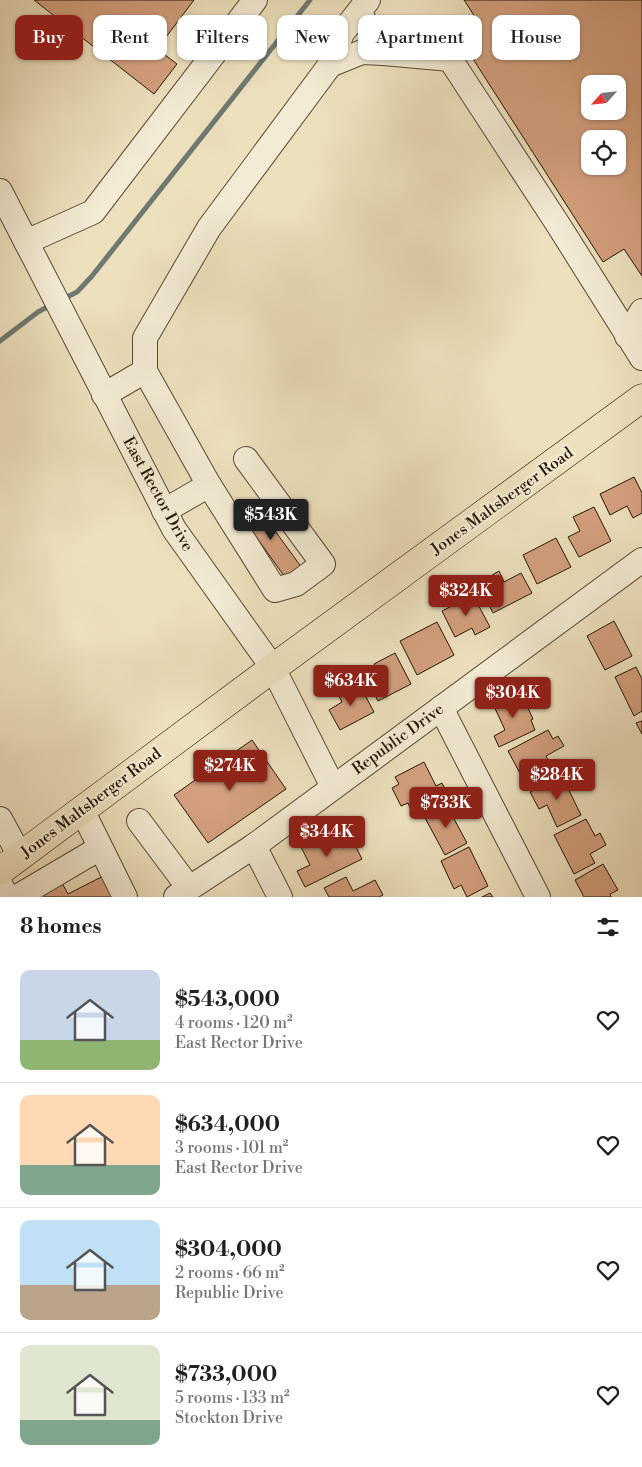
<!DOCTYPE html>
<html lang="en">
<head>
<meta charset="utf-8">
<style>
	body { margin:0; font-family:"Libre Bodoni",serif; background:#f6f6f6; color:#202124; height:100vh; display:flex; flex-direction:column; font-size:19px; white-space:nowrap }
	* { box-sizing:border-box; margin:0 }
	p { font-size:16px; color:#757577 }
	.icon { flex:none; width:28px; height:28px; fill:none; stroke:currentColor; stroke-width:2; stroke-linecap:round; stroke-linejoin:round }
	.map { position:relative; height:897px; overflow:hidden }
	.details { display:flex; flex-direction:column; background:#fff; flex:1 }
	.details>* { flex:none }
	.hud { position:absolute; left:15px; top:15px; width:612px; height:45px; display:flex; gap:10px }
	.needle { width:32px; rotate:243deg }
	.buttons { position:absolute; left:581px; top:75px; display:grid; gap:10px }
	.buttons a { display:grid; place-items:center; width:45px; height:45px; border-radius:10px; background:#fff; box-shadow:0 1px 4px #0004; font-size:25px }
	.price { position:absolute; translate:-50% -42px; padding:0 11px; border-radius:5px; background:#8f2418; color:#fff; font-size:16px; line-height:32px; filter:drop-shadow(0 1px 2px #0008) }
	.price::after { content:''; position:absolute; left:50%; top:30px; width:15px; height:11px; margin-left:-8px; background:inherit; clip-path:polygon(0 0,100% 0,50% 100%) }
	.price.current { background:#222; color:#fff }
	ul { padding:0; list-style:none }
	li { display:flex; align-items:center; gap:15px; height:125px; padding:0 20px }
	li+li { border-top:1px solid #e0e0e0 }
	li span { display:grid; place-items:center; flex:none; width:140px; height:100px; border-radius:10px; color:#555 }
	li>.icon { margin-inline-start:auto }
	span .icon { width:60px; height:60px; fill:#fffc; stroke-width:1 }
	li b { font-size:21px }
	h2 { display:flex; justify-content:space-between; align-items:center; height:60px; padding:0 20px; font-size:21px }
	.chip { padding:0 18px; border-radius:10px; background:#fff; box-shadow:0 1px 4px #0004; font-size:18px; line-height:45px }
	.chip.current { background:#8f2418; color:#fff }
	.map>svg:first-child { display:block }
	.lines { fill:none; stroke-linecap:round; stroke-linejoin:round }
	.stream { stroke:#6e7972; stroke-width:5 }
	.building { fill:#d39f7e; stroke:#251705; fill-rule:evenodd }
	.minor-casing { stroke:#574933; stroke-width:26 }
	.major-casing { stroke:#251705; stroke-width:29 }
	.minor { stroke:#f3ebd4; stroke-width:24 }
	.major { stroke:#ede0bd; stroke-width:28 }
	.labels { text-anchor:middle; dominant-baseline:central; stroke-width:4.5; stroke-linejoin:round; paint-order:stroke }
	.street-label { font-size:16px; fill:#251705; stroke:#f3ebd4 }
</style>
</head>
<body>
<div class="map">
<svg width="642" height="897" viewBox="0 0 642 897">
	<rect width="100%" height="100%" fill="#ede0bd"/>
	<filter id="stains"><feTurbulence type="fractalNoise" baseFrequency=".004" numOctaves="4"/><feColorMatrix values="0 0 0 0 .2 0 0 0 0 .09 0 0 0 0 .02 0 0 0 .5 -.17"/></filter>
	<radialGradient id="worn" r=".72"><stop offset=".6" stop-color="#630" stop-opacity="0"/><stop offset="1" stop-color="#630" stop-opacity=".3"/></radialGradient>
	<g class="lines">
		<!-- stream -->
		<g class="stream">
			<path d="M63,299L77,292L92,276L310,0"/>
			<path d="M0,341L38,312L51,305"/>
		</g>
	</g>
	<!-- building -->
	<g class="building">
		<path d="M34,0H194L157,49L177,64L154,94Z"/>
		<path d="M464,0H642V276L624,249L603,262L459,37L479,23ZM590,84H618V111H590ZM590,139H618V166H590Z"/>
		<path d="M634,477L642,493V513L633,518L627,506L610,515L600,494Z"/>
		<path d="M254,502L302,568L287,580L239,513Z"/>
		<path d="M594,507L611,541L579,557L568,537L580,531L573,517Z"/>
		<path d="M556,538L571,567L537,584L523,555Z"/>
		<path d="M499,571L504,582L521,573L532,593L493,613L483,593L494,587L489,577Z"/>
		<path d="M473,595L490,627L475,635L472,628L455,637L442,611Z"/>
		<path d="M614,621L632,656L605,670L587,636Z"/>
		<path d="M437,622L454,655L417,675L400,641Z"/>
		<path d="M395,653L411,684L378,701L369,684L381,678L374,664Z"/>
		<path d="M636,667L642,679V711L634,716L615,677Z"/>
		<path d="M358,682L374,712L340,730L329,710L342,702L337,693Z"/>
		<path d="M520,691L533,719L531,720L535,730L499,747L494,736L505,730L493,704Z"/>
		<path d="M642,721V734L636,723Z"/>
		<path d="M548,730L553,739L558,736L564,746L546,756L550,764L544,767L549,777L528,788L508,751Z"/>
		<path d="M252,740L286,789L208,843L174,795Z"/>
		<path d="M424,762L436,786L442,783L449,797L413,814L408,803L401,806L392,788L399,784L395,777Z"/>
		<path d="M562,776L581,815L557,827L547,805L539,809L530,792Z"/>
		<path d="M446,804L467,843L445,855L424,816Z"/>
		<path d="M586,819L595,836L600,833L606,845L590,854L595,863L574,874L554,835Z"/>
		<path d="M334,830L343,848L354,843L362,859L305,887L297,871L310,865L301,847Z"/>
		<path d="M469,847L488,886L467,897L461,885L454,889L441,861Z"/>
		<path d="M603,864L618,890L610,894L611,897H584L575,880Z"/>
		<path d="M107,874L119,897H45L43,893L62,883L68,894Z"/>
		<path d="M346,877L353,891L375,880L383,895L379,897H329L324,888Z"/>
		<path d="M490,893L493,897H482Z"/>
	</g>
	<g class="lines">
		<defs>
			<g id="minor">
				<path d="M359,12L384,53L450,59L559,226L642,358"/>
				<path d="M330,65L362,52L384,53"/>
				<path d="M0,191L174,529L273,668L333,787"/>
				<path d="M26,242L93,212L255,0"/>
				<path d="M627,336L642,311"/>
				<path d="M145,371L209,485L275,590L296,584L323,564L246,459"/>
				<path d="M104,395L145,371V338L209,228L330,65L342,33L368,0"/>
				<path d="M164,511L209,485"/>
				<path d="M441,708L538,897"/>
				<path d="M82,810L125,897"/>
				<path d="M0,819L20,856"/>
				<path d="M139,821L189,888"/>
				<path d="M254,846L280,897"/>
				<path d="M0,884L7,897"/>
				<path d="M17,897L100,848"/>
				<path d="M176,897L254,846L642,560"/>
			</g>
			<path id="major" d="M0,871L273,668L642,398"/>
		</defs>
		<!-- minor casing -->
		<use href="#minor" class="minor-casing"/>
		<!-- major casing -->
		<use href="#major" class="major-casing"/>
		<!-- minor -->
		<use href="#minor" class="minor"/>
		<!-- major -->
		<use href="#major" class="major"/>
	</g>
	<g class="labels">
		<!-- street labels -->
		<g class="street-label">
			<text transform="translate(158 494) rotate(61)">East Rector Drive</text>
			<text transform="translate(502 501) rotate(-36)">Jones Maltsberger Road</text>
			<text transform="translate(398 739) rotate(-36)">Republic Drive</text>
			<text transform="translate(91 803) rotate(-37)">Jones Maltsberger Road</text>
		</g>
	</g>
	<rect width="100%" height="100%" filter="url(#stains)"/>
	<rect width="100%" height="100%" fill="url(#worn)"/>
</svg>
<div class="buttons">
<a><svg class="needle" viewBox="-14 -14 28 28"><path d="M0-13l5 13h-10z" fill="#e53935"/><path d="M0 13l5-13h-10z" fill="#757577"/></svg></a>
<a><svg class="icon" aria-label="locate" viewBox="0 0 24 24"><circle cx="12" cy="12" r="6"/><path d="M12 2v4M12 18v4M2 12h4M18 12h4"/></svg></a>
</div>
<b class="price current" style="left:271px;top:541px">$543K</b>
<b class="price" style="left:466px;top:617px">$324K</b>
<b class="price" style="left:351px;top:707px">$634K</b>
<b class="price" style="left:513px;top:719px">$304K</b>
<b class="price" style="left:230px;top:792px">$274K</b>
<b class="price" style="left:557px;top:801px">$284K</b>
<b class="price" style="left:446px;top:829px">$733K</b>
<b class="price" style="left:327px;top:858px">$344K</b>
<div class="hud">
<a class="chip current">Buy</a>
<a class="chip">Rent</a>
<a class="chip">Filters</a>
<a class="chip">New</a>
<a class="chip">Apartment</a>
<a class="chip">House</a>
</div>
</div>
<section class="details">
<h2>8 homes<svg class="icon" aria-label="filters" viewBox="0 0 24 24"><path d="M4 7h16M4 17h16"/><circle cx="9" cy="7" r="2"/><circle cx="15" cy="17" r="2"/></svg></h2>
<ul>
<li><span style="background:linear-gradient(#c9d6e8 70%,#8fb573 0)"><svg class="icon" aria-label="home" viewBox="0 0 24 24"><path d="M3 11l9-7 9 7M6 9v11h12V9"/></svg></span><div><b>$543,000</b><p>4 rooms · 120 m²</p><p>East Rector Drive</p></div><svg class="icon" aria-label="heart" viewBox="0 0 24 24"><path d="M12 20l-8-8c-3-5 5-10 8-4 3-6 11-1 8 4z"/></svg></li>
<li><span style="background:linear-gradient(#ffd9b3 70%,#7fa58c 0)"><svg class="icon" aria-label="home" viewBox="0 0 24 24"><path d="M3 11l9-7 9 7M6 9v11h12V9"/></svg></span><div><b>$634,000</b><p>3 rooms · 101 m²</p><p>East Rector Drive</p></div><svg class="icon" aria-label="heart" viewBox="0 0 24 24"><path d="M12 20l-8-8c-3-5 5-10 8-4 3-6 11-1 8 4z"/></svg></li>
<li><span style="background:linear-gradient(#bfe0f5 65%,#b9a48a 0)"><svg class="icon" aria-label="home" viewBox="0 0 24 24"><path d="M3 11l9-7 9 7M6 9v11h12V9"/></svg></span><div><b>$304,000</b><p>2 rooms · 66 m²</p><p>Republic Drive</p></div><svg class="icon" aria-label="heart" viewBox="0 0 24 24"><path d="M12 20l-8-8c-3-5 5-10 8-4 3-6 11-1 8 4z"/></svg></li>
<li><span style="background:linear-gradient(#dfe7d0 75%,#7fa58c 0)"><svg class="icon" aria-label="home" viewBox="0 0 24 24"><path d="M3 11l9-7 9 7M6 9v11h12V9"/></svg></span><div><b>$733,000</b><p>5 rooms · 133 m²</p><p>Stockton Drive</p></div><svg class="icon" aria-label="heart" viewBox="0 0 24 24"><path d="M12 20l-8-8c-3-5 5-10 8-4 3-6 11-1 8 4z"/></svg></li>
</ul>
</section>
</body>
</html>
